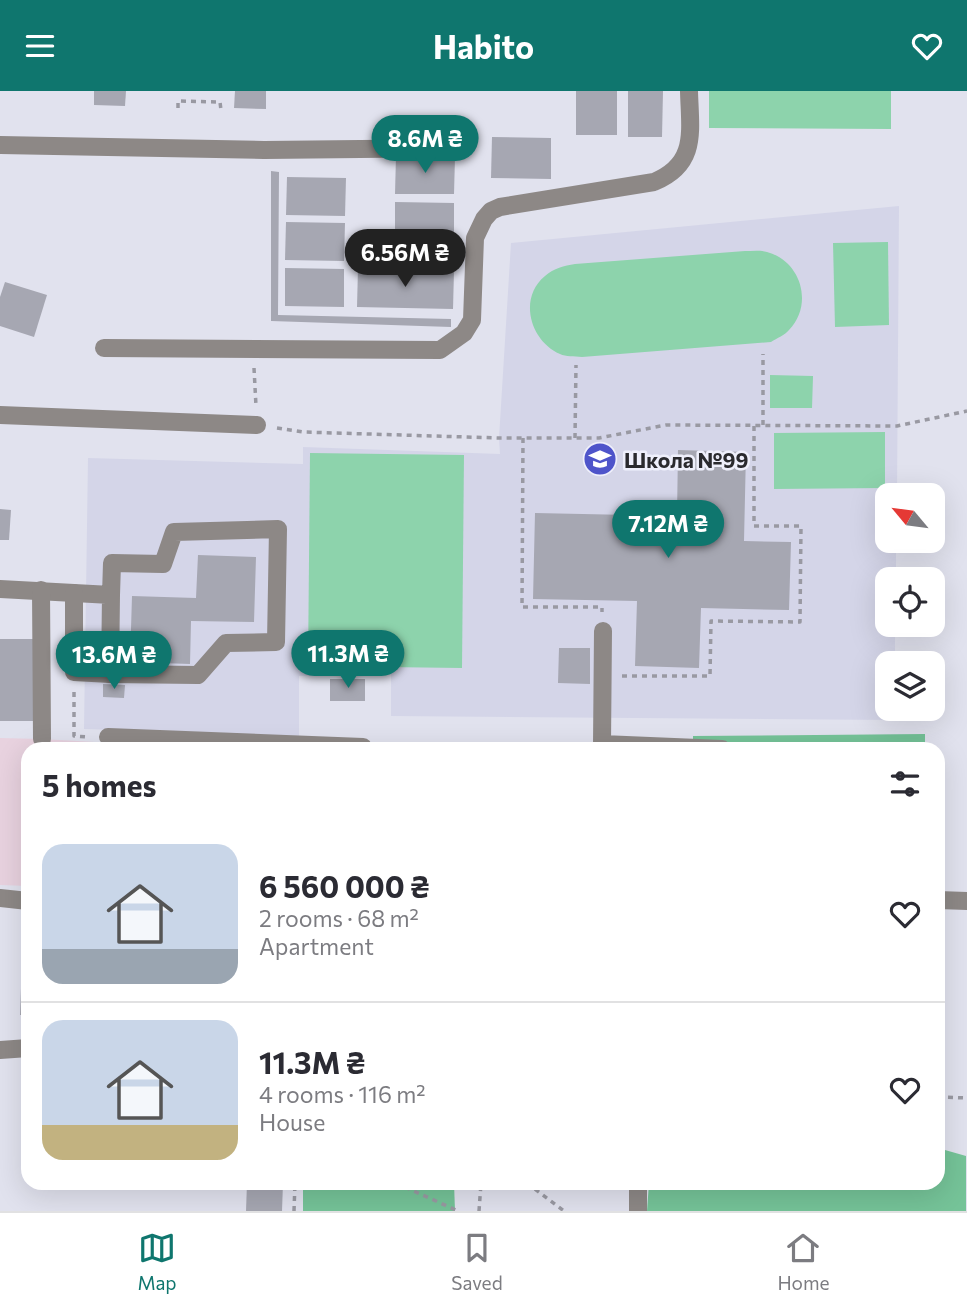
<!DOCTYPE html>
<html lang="en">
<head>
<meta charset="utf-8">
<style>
	body { margin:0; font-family:Commissioner,sans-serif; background:#f7f7f7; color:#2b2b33; height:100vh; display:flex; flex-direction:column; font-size:26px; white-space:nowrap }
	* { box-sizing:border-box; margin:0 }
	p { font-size:23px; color:#7c7c81 }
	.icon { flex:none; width:38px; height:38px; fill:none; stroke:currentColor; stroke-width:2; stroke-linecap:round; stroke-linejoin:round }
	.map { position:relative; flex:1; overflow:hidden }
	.sheet { position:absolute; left:21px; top:651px; width:924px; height:448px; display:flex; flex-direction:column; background:#fff; border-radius:21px; box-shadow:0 7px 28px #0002 }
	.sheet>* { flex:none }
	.needle { width:46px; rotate:299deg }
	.buttons { position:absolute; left:875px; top:392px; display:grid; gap:14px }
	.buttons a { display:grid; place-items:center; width:70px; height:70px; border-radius:14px; background:#fff; box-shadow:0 7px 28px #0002; font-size:35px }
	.price { position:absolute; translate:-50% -60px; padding:0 16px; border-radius:24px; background:#0f766e; color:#fff; font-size:23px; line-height:46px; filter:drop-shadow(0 2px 4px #0008) }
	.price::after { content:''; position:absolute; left:50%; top:42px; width:21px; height:16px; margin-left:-10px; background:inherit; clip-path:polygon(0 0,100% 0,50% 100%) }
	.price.on { background:#222; color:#fff }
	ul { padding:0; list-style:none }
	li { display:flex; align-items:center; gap:21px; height:175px; padding:0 21px }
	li+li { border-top:2px solid #e1e1e2 }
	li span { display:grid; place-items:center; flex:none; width:196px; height:140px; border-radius:21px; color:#555 }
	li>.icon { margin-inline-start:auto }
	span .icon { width:84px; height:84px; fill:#fffc; stroke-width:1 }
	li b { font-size:30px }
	h2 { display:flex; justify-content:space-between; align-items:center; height:84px; padding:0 21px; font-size:30px }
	header { display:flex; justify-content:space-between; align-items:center; height:91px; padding:0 21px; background:#0f766e; color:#fff; font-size:32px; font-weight:700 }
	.tabs { display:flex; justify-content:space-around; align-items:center; height:98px; border-top:2px solid #e1e1e2; background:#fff; font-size:19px; color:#7c7c81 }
	.tabs a { display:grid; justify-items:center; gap:4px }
	.tabs .on { color:#0f766e }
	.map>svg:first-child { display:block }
	.commercial { fill:#e8d2df }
	.built { fill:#d4d5e8 }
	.green { fill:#8dd3ac }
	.forest { fill:#75c398 }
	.building { fill:#a6a7b2 }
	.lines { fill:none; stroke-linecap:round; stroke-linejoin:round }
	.path { stroke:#9999a2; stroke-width:3.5; stroke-dasharray:5 5; stroke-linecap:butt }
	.minor { stroke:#8d8886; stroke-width:18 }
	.labels { text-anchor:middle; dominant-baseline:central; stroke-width:5; stroke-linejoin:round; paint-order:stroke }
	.poi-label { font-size:21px; font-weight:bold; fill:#2a2a2e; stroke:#eeeffb; text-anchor:start }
</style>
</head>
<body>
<header><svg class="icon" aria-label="menu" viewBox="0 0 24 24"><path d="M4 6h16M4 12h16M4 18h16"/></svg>Habito<svg class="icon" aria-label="heart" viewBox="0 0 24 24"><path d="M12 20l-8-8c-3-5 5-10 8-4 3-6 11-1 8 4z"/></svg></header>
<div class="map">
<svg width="967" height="1120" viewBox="0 0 967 1120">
	<rect width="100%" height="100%" fill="#e1e2ee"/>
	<!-- commercial -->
	<path class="commercial" d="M0,647L42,648L218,658H28V795L0,794Z"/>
	<!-- built -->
	<path class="built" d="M899,115L897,404H887V450H896V488H887V534H895V572H887V618H894V629L391,625V582L299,585V645L84,638L88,367L303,373V356L500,363L499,347L511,152Z"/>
	<!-- green -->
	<g class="green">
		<path d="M709,0H891V38L709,37Z"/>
		<path d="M888,151L889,234L835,236L833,152Z"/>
		<path d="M745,160C752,160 761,159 767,161C801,170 814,213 789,239C785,244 777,247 771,251L582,266C574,265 566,266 560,263C530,250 518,207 545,185C554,177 564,175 575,173Z"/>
		<path d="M770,284L813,285L812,317H770Z"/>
		<path d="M885,341V397L774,398V342Z"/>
		<path d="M310,362L464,364L462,577L308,575Z"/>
	</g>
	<!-- forest -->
	<g class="forest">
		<path d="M925,643V658H693V645Z"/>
		<path d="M938,1057L966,1065V1120H647L649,1092H938Z"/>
		<path d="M303,1092H454L455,1120H303Z"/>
	</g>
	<!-- building -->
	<g class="building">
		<path d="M94,0H126L125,15L94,14Z"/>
		<path d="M235,0H266V18L234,17Z"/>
		<rect x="576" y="0" width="41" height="44"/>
		<path d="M628,0H663L662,46H628Z"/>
		<path d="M492,46L551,47V88L491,87Z"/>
		<path d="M396,65L455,66L454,103H395Z"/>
		<path d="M271,80L279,81L278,224L451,228V236L271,230Z"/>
		<path d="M287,86L346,87L345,125L286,124Z"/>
		<path d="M395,111L454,112V150L395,149Z"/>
		<path d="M286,131L345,132L344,170L285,169Z"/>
		<path d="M395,158H455V169L395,168Z"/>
		<path d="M285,177L344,178V216L285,215Z"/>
		<path d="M358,177L454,180L453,218L357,216Z"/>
		<path d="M5,191L47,204L34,246L0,235V206Z"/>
		<path d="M678,359L746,361L744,450L791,451L789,519L701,517L699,577L635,575L637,510L533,508L535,422L677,425Z"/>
		<path d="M0,418L11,419L9,449H0Z"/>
		<path d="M198,464L256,466L254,531L191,530L190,573L130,571L132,505L196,507Z"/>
		<rect x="0" y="548" width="35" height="82"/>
		<path d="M559,557H590V593L558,592Z"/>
		<rect x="330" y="588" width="35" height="22"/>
		<path d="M103,593L125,594L124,607L103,606Z"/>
		<path d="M22,871H28V924H20Z"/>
		<path d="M247,1092H283L282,1120H246Z"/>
	</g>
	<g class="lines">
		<!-- path -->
		<g class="path">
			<path d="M178,17V10L220,11L221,19"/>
			<path d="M254,277L256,315"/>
			<path d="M763,334V263"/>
			<path d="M277,337L303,341L499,347H599L666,334L897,335L967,320"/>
			<path d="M523,347L522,516H602V521"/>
			<path d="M575,347L576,274"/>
			<path d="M622,585H710L711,530L800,531L801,435H754V334"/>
			<path d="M74,601V645L88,646"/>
			<path d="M938,1006L967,1007"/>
			<path d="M396,1092L458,1120"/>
			<path d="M527,1092L564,1120"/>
			<path d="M294,1120L295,1092"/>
			<path d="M479,1120L481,1092"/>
		</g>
		<!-- minor -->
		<g class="minor">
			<path d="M0,54L264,59L457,57"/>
			<path d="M104,257L440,259L464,242L472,229L475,147L484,128L491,120L500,116L654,91C698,73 690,40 689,0"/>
			<path d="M0,324L257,334"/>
			<path d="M0,498L111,504L110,583L198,584L226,552L276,551L278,438L174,441L163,473L112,472L111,504"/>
			<path d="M41,499L42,648"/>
			<path d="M74,502V581L110,583"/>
			<path d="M603,540L602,653L722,658"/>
			<path d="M108,646L363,656V658"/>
			<path d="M0,807L28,810"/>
			<path d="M938,809L967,810"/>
			<path d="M0,959L28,957"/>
			<path d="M638,1120V1092"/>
		</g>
	</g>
	<!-- icons -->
	<defs>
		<symbol id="school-disc" viewBox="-11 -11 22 22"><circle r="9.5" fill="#4e54ca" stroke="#eeeffb"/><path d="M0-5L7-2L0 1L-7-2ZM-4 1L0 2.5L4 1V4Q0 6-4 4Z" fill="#fff"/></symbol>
	</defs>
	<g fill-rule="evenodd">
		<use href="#school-disc" x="581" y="349" width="38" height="38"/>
	</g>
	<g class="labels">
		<!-- poi labels -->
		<g class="poi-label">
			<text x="624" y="368">Школа №99</text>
		</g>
	</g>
</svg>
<div class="buttons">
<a><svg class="needle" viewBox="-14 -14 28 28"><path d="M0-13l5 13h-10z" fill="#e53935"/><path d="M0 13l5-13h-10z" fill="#7c7c81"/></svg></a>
<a><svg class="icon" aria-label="locate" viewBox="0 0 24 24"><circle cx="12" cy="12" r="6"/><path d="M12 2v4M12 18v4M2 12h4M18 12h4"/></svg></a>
<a><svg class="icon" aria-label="layers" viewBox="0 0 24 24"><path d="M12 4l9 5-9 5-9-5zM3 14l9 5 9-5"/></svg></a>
</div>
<b class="price" style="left:425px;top:84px">8.6M ₴</b>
<b class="price on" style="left:405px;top:198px">6.56M ₴</b>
<b class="price" style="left:668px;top:469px">7.12M ₴</b>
<b class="price" style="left:348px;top:599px">11.3M ₴</b>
<b class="price" style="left:114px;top:600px">13.6M ₴</b>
<section class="sheet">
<h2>5 homes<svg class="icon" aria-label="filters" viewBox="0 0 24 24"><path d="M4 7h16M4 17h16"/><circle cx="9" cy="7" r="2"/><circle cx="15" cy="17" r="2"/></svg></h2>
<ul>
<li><span style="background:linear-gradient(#c9d6e8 75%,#9aa5b1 0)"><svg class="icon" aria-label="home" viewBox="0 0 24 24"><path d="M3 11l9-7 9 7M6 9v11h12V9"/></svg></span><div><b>6 560 000 ₴</b><p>2 rooms · 68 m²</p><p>Apartment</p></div><svg class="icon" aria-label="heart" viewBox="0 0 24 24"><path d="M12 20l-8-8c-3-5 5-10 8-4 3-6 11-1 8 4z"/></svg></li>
<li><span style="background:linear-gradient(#c9d6e8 75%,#c2b280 0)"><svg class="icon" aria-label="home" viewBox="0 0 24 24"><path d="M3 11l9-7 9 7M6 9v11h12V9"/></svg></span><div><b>11.3M ₴</b><p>4 rooms · 116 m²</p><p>House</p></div><svg class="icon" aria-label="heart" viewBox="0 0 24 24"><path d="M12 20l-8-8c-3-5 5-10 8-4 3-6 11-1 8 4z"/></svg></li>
</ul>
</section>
</div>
<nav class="tabs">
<a class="on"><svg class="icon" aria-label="map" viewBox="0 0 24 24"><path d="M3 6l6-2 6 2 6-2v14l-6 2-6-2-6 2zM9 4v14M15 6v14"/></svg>Map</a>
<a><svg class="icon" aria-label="saved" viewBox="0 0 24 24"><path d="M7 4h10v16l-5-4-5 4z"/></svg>Saved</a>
<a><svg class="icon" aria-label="home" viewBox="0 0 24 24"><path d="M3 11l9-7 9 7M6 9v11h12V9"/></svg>Home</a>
</nav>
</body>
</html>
